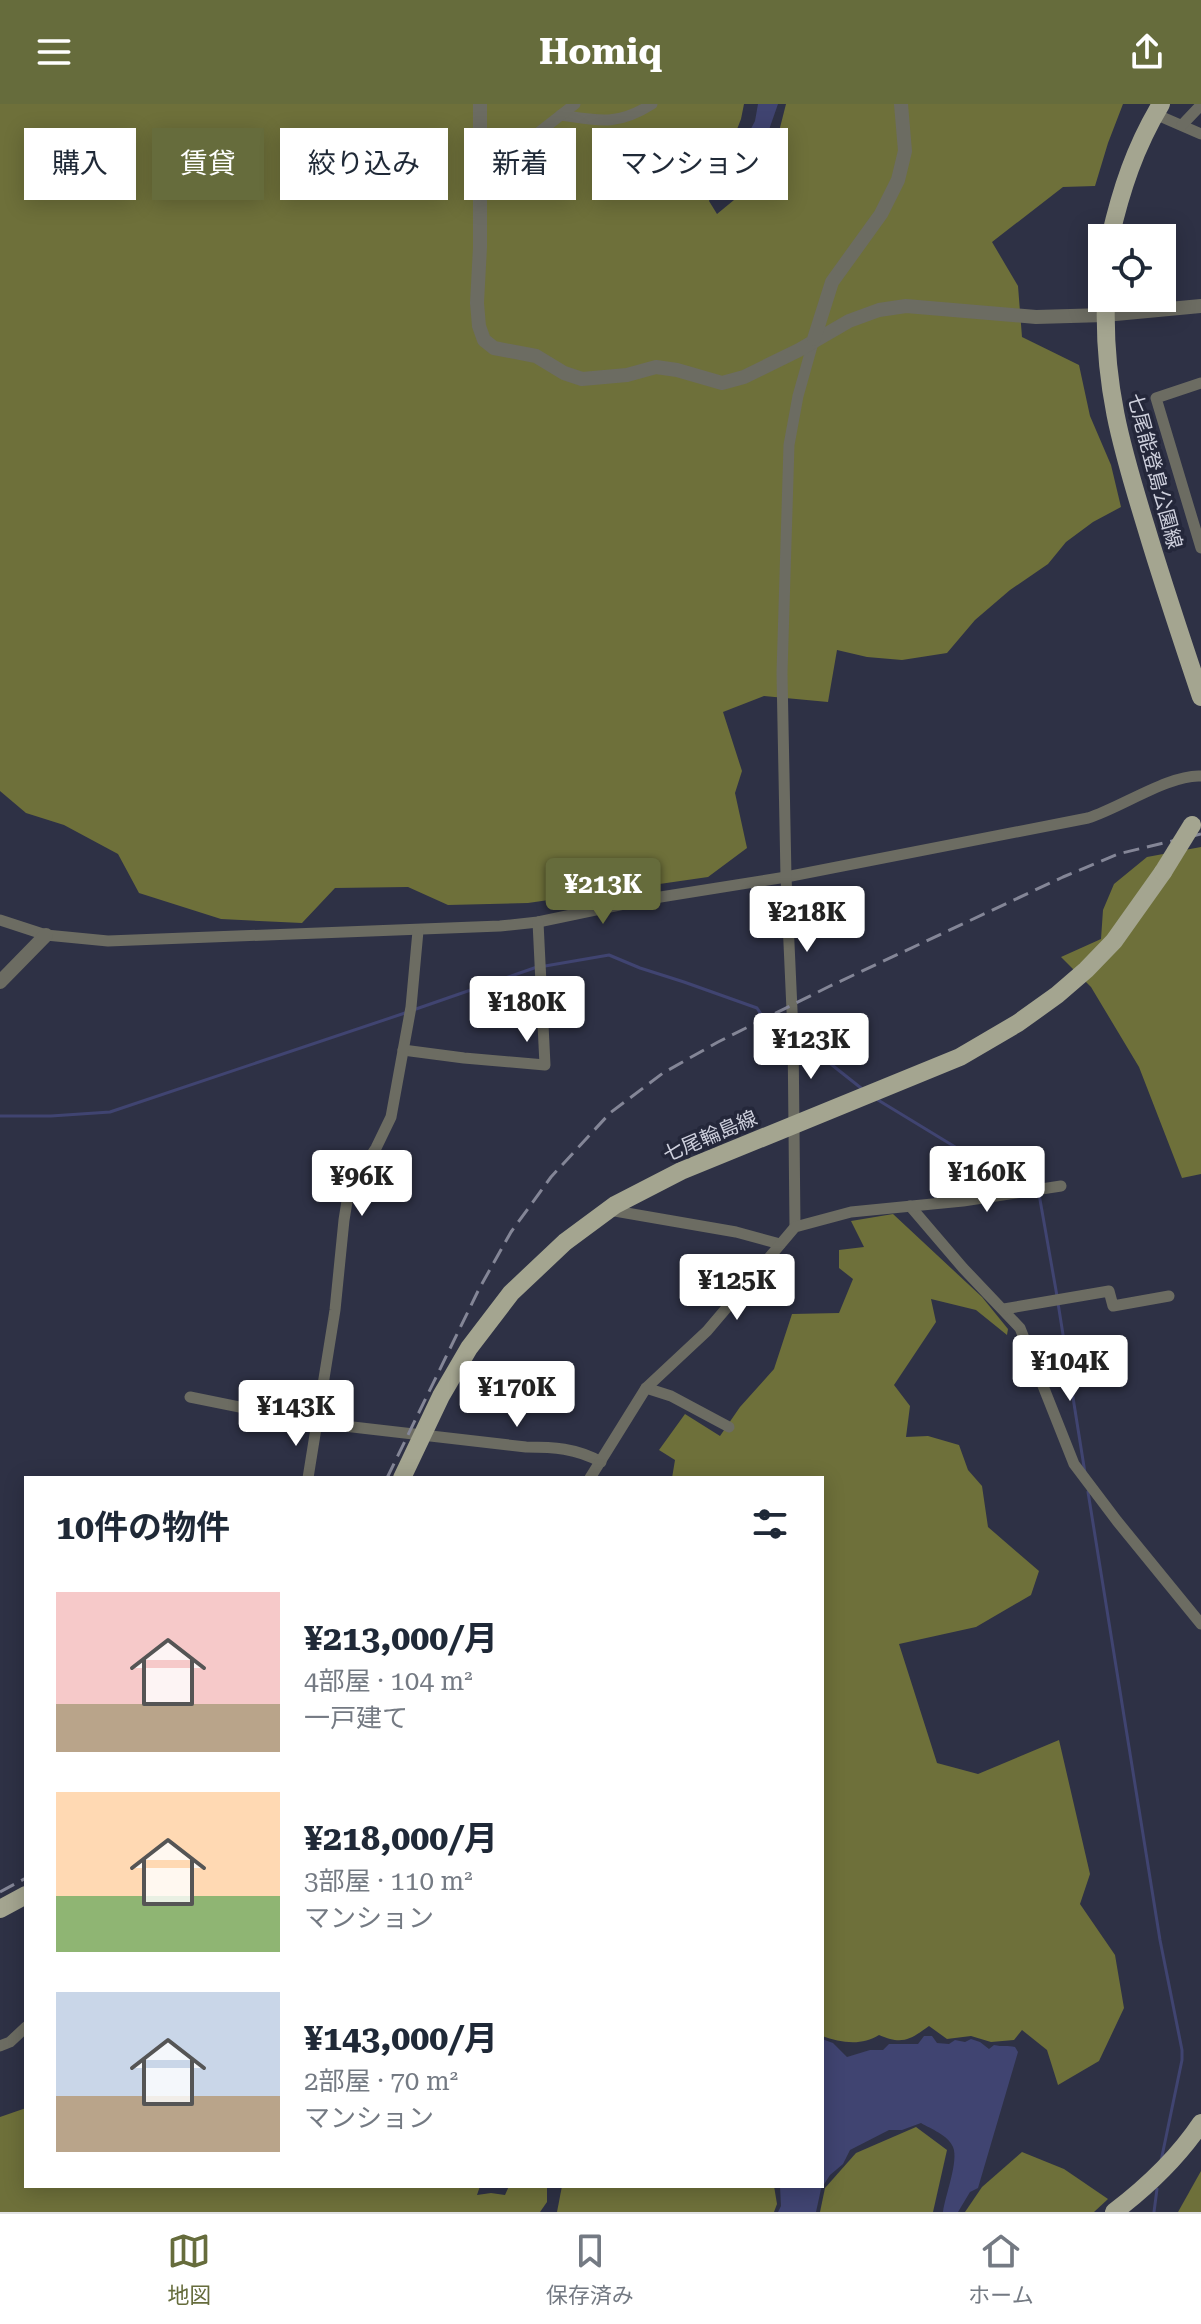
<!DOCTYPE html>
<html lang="ja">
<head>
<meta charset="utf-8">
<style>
	body { margin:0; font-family:"Roboto Serif","Noto Sans JP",serif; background:#f2f2f3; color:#1f2937; height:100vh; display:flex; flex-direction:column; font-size:30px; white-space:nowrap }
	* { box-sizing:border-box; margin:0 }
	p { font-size:26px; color:#747a83 }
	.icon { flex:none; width:44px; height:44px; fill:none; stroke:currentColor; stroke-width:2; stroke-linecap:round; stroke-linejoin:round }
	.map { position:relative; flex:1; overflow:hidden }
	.drawer { position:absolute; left:24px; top:1372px; width:800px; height:712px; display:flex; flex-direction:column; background:#fff; border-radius:0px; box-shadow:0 4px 20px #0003 }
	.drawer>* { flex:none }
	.hud { position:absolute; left:24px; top:24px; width:800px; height:72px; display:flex; gap:16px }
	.fabs { position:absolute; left:1088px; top:120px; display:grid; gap:16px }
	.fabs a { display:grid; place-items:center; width:88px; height:88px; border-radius:0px; background:#fff; box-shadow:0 4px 20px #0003; font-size:40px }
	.price { position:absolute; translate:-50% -68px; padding:0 18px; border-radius:8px; background:#fff; color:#222; font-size:26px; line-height:52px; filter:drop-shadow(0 2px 4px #0008) }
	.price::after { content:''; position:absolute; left:50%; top:48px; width:24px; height:18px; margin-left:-12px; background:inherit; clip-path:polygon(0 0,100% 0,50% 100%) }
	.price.selected { background:#666c3c; color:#fff }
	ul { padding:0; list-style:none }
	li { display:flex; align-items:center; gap:24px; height:200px; padding:0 32px }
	li span { display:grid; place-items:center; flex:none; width:224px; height:160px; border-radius:0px; color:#555 }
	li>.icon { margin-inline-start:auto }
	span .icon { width:96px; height:96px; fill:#fffc; stroke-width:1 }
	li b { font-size:34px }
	h2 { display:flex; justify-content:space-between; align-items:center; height:96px; padding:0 32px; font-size:34px }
	.chip { padding:0 28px; border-radius:0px; background:#fff; box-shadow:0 4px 20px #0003; font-size:28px; line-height:72px }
	.chip.selected { background:#666c3c; color:#fff }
	header { display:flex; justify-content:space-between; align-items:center; height:104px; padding:0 32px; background:#666c3c; color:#fff; font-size:36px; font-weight:700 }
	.tabs { display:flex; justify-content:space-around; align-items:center; height:112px; border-top:2px solid #e0e1e3; background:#fff; font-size:22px; color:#747a83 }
	.tabs a { display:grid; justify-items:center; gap:4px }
	.tabs .selected { color:#666c3c }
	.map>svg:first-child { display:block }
	.forest { fill:#6e703a }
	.water { fill:#404471 }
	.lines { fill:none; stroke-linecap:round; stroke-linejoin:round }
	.stream { stroke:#404471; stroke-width:3 }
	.minor { stroke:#6c6c62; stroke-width:11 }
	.tertiary { stroke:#6c6c62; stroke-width:14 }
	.primary { stroke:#a4a590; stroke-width:18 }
	.rail { stroke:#848697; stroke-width:3; stroke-dasharray:16 8; stroke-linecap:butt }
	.primary-bridge { stroke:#a4a590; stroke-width:18 }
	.labels { text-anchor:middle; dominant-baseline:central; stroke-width:7; stroke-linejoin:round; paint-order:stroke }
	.street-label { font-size:20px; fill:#ced0dd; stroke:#24273a }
</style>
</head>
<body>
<header><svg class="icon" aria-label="menu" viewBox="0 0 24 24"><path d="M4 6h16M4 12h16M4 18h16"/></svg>Homiq<svg class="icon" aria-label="share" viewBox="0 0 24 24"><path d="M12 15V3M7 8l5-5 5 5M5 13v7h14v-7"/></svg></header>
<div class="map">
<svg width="1201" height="2108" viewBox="0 0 1201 2108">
	<rect width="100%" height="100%" fill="#2e3145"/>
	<!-- forest -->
	<g class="forest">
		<path d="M0,0H744L741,15L709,97L717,110L769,67L786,0H1123L1108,39L1095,82L1063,83L992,138L1018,182L1022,233L1079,261L1090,312L1111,361L1121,403L1093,418L1066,438L1048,460L1010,486L975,516L947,549L902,556L867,553L837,546L828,598L764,592L723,608L742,667L735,689L747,744L708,773L528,799L448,801L408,783L335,784L302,819L221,815L139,789L118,750L64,721L26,709L0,687Z"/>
		<path d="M1201,743V1070L1182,1074L1139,963L1091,883L1061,853L1101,835L1103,806L1114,780L1147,753Z"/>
		<path d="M893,1110L982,1193L1008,1225L1007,1231L976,1206L931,1195L936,1218L894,1281L910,1302L906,1333L928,1332L959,1341L968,1366L982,1382L988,1423L1039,1467L1031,1491L976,1523L899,1540L937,1659L978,1670L1059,1636L1090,1770L1080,1800L1115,1851L1124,1904L1099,1957L1058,1981L1047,1946L1022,1926L1014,1936L991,1938L971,1932L947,1935L929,1922C910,1936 902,1941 879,1931C862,1942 841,1939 822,1932V1374H672L675,1356L659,1346L685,1310L720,1332L740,1303L774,1265L792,1210L839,1209L853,1175L839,1164V1146L864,1143L851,1117Z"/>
		<path d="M26,2004V2082H480L477,2091L491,2089L505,2091L509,2082H547V2098L540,2108H0V2013Z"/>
		<path d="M916,2023L947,2046L933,2108H820L825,2084L856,2049Z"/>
		<path d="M1022,2048L1064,2065L1108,2095L1094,2108H965L982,2083Z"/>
		<path d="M1201,2067V2108H1178Z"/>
		<path d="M562,2082H774L777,2100L774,2108H557Z"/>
	</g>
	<!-- water -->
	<g class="water">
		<path d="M758,0H778L757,60L744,72L737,65L743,40L755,17Z"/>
		<path d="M924,1932H932L937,1939L949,1940L955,1936L965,1938L971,1935L980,1938L989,1945L994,1941C1002,1943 1008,1941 1015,1943L1018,1948L978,2084L970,2088L958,2108H943C945,2092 959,2057 953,2043C948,2031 931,2025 921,2019L902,2026H889L850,2046L843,2060L830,2071L821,2085L816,2108H778L781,2102L780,2082H822V1935L833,1939L847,1953L870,1946H883L889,1940H918Z"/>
	</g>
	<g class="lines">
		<!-- stream -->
		<g class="stream">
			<path d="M545,862L609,851L640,864L684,878L757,904L768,921L788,929"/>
			<path d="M416,905L537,863"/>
			<path d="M798,934L861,984"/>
			<path d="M878,996L993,1066L1029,1082"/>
			<path d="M0,1012H51L110,1008L405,909"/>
			<path d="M1039,1090L1057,1192"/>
			<path d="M1058,1199L1085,1369"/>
			<path d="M1088,1388L1160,1836L1182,1946V1956L1161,2057"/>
			<path d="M1154,2108L1157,2085"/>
		</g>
		<!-- minor -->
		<g class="minor">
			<path d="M1155,10L1201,30"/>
			<path d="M561,11C599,17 618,22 652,0"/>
			<path d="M1182,21L1201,1"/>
			<path d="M481,72L496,62L575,0"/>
			<path d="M1201,279L1156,294L1201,444"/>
			<path d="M0,816L46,831L108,837L500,822L538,818L648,795L786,773L1088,714C1120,704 1170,670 1201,672"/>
			<path d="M403,946L464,954L545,961L538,818"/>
			<path d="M910,1102L963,1164L1020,1224L1074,1360L1117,1417L1201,1520"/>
			<path d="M609,1106L736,1128L780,1140"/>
			<path d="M795,1123L793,928L786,773L782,569L789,341L798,292L814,235"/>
			<path d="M1004,1205L1109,1187L1113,1202L1169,1192"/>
			<path d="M646,1284L671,1292L729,1323"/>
			<path d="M190,1293L318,1319L526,1343C553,1343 576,1344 601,1358"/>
			<path d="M308,1374L335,1206L344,1116L349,1085L376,1044L391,1013L411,903L418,827"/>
			<path d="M590,1374L646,1284L707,1227L795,1123L851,1108L963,1097L1061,1082"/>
			<path d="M0,1942L10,1938L26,1923"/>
		</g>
		<!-- tertiary -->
		<g class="tertiary">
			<path d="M480,0V143L477,199L479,222L484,236L494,244L536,252L564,269L582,275L627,271L656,263L677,266L722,279L744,273L799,246L849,217L879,206L906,202L1036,213L1105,211L1201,202"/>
			<path d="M814,235L832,178L881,110L898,76L905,47L901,0"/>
			<path d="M0,878L46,831"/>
		</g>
		<!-- primary -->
		<g class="primary">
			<path d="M1110,134C1121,86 1135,43 1161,0"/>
			<path d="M1106,194C1103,280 1121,342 1146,423C1163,480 1182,536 1201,593"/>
			<path d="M402,1374L441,1292L469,1244L511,1189L565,1138L615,1101L681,1067L960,953L1018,919L1057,891L1086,866L1114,837L1163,768"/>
			<path d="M0,1805L26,1791"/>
			<path d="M1114,2108C1148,2082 1177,2055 1201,2019"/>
		</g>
		<!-- rail -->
		<g class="rail">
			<path d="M387,1374L479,1185L511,1128L551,1073L610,1009L663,969L718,938L828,883L1063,773L1118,750L1201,730"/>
			<path d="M0,1788L26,1774"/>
		</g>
		<!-- primary-bridge -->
		<path class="primary-bridge" d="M1163,768L1192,721"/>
	</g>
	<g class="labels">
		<!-- street labels -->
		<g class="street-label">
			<text transform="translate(1155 367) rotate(75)">七尾能登島公園線</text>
			<text transform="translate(710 1032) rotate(-23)">七尾輪島線</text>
		</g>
	</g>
</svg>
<div class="fabs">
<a><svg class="icon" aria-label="locate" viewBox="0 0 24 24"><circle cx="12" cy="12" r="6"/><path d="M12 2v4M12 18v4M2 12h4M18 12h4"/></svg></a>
</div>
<b class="price selected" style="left:603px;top:822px">¥213K</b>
<b class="price" style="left:807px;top:850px">¥218K</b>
<b class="price" style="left:527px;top:940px">¥180K</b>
<b class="price" style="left:811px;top:977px">¥123K</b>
<b class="price" style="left:987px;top:1110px">¥160K</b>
<b class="price" style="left:362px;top:1114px">¥96K</b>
<b class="price" style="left:737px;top:1218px">¥125K</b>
<b class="price" style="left:1070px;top:1299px">¥104K</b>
<b class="price" style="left:517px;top:1325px">¥170K</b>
<b class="price" style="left:296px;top:1344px">¥143K</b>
<div class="hud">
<a class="chip">購入</a>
<a class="chip selected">賃貸</a>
<a class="chip">絞り込み</a>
<a class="chip">新着</a>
<a class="chip">マンション</a>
</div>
<section class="drawer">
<h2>10件の物件<svg class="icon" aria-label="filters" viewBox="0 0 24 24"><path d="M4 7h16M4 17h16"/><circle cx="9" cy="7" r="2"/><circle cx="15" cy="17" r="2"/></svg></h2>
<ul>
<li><span style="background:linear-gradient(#f6c9c9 70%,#b9a48a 0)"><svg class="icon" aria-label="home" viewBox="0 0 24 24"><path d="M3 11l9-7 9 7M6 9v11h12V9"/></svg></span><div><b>¥213,000/月</b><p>4部屋 · 104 m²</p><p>一戸建て</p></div></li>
<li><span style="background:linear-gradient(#ffd9b3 65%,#8fb573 0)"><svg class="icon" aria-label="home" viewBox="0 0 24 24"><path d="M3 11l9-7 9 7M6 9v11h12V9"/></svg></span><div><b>¥218,000/月</b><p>3部屋 · 110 m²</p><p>マンション</p></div></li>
<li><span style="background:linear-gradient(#c9d6e8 65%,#b9a48a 0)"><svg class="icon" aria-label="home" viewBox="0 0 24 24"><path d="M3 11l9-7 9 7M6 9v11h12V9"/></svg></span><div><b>¥143,000/月</b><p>2部屋 · 70 m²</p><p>マンション</p></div></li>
</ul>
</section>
</div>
<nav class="tabs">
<a class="selected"><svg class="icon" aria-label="map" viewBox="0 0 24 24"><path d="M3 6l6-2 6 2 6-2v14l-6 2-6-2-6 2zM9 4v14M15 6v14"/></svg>地図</a>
<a><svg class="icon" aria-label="saved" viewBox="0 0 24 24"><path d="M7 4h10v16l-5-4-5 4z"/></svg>保存済み</a>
<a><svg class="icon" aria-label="home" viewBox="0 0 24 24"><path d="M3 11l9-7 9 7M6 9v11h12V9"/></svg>ホーム</a>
</nav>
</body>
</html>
